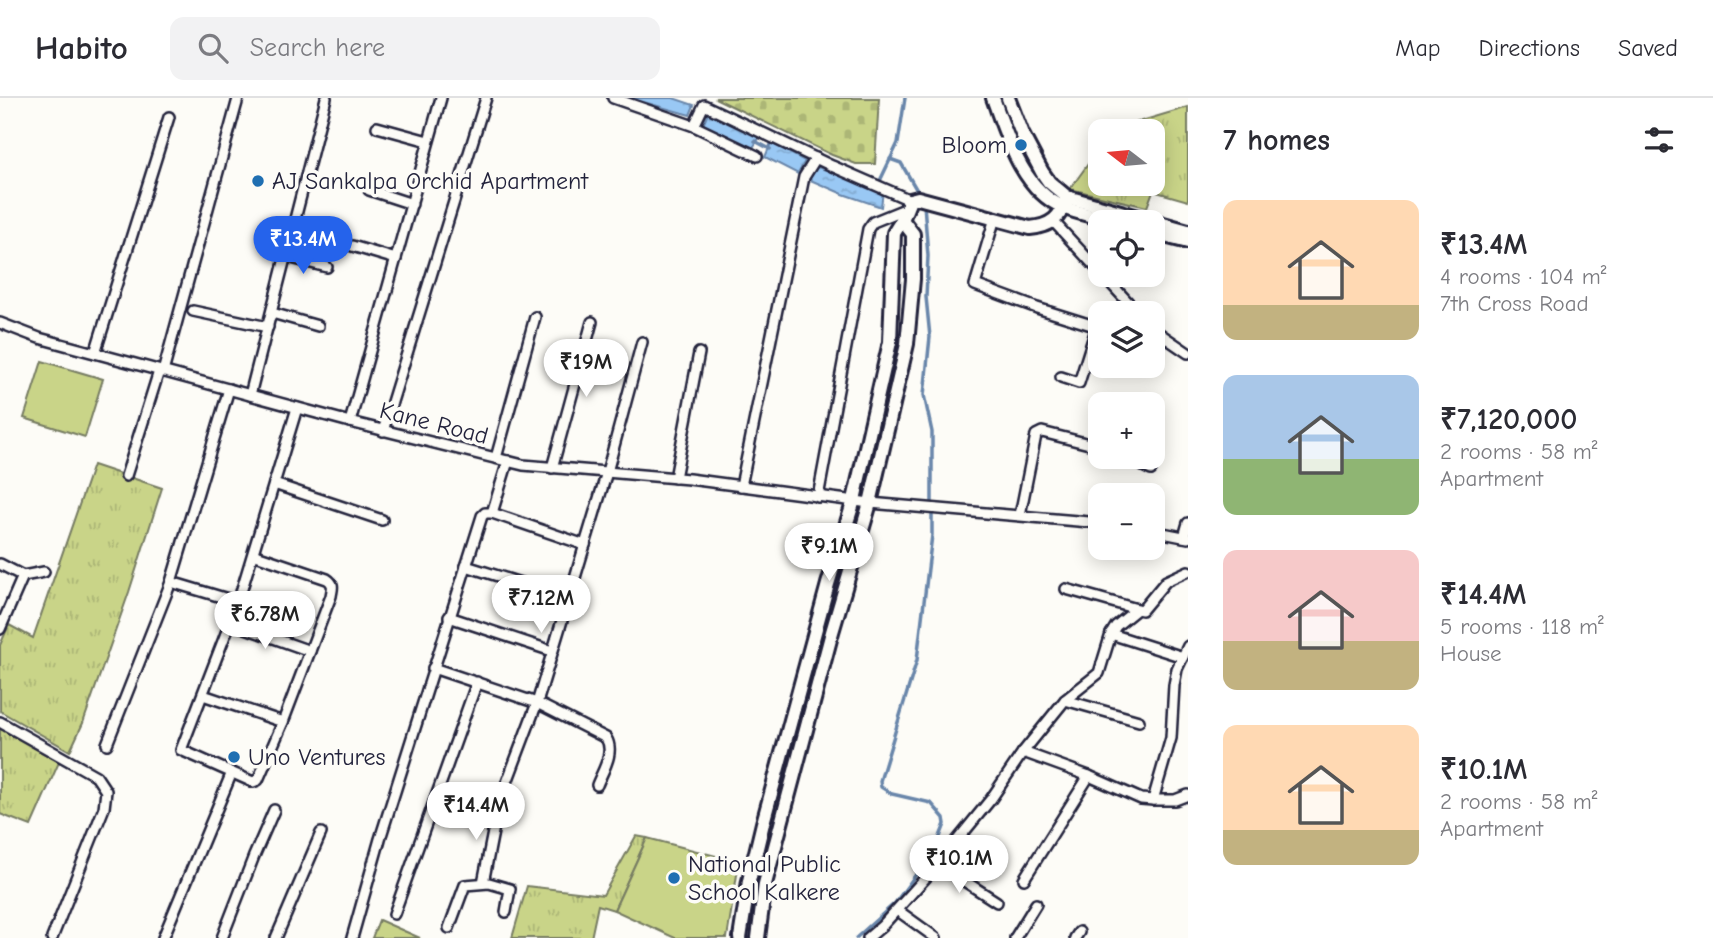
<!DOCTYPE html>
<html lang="en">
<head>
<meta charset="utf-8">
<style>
	body { margin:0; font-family:"Comic Neue",sans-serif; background:#f2f2f3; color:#2b2b33; height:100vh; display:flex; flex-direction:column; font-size:26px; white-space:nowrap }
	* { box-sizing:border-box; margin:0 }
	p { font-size:23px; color:#7c7c81 }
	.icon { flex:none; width:38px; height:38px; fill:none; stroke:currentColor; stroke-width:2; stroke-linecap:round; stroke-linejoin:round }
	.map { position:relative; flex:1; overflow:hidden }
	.drawer { display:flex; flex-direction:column; background:#fff; width:525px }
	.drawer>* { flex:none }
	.needle { width:46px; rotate:286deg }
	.fabs { position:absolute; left:1088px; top:21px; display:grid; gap:14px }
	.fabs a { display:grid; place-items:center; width:77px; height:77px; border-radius:14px; background:#fff; box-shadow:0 4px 18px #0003; font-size:35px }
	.price { position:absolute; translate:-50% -60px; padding:0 16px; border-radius:24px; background:#fff; color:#222; font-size:23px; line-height:46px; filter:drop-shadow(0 2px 4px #0008) }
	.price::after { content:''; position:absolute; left:50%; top:42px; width:21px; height:16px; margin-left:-10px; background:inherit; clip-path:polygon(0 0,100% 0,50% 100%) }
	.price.current { background:#2563eb; color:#fff }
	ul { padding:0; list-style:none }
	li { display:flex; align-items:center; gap:21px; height:175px; padding:0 35px }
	li span { display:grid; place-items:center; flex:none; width:196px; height:140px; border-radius:14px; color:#555 }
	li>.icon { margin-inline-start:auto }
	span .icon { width:84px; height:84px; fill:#fffc; stroke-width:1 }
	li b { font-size:30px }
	h2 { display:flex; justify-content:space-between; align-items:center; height:84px; padding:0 35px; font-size:30px }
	header { display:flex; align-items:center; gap:42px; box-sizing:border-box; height:98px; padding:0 35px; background:#fff; border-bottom:2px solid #e1e1e2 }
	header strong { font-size:33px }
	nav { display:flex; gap:38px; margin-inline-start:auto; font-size:24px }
	.search { width:490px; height:63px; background:#f2f2f3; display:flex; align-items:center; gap:18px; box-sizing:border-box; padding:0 24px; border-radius:14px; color:#7c7c81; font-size:26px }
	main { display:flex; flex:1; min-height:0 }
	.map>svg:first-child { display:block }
	.grass { fill:url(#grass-tufts); stroke:#767b62; stroke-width:2 }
	.cemetery { fill:url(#cemetery-stones); stroke:#767b62; stroke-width:2 }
	.pitch { fill:#c9d488; stroke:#767b62; stroke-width:2 }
	.water { fill:url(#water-ripples); stroke:#6986aa; stroke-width:2 }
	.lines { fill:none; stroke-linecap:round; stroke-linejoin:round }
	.stream { stroke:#6986aa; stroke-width:3.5 }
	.street-casing { stroke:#22223b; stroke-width:14 }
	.secondary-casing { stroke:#22223b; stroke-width:18 }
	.street { stroke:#fdfcf7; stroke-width:9 }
	.secondary { stroke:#fdfcf7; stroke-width:12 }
	.poi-dot { fill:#1f6fb2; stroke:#fdfcf7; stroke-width:2.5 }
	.labels { text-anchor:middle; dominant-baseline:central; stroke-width:7; stroke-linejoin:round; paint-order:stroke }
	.poi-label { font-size:24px; fill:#22223b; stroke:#fdfcf7; text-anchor:start }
	.street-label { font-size:24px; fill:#22223b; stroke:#fdfcf7 }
</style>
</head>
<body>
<header>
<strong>Habito</strong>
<div class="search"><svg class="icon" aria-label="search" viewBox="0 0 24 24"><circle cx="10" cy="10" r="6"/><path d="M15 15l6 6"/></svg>Search here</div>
<nav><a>Map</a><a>Directions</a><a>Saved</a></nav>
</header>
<main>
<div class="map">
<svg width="1188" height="840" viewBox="0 0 1188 840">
	<defs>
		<pattern id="grass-tufts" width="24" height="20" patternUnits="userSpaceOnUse" patternTransform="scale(1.75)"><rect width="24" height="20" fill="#c9d488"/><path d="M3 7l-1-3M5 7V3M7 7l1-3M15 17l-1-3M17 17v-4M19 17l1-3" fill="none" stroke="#acb676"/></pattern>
		<pattern id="cemetery-stones" width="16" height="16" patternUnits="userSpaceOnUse" patternTransform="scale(1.75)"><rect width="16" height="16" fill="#c9d488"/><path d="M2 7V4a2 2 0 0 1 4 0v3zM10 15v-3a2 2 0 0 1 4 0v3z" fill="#acb676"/></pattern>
		<pattern id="water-ripples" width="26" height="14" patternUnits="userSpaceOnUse" patternTransform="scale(1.75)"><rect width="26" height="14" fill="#99c8f4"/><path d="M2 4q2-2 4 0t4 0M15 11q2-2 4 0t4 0" fill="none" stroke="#84acd2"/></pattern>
	</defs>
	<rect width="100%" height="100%" fill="#fdfcf7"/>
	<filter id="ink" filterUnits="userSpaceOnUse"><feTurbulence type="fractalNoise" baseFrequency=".0143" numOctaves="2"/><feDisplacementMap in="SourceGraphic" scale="14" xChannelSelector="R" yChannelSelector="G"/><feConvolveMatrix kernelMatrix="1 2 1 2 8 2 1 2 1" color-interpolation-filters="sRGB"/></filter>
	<g filter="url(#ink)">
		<!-- grass -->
		<g class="grass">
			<path d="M1188,9V103L1153,93L1147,109L1070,91L1096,55L1101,52V86H1153V33H1125L1135,25Z"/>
			<path d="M93,367L162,390L129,494L83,625L70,653L0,613V547L9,527L33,540Z"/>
			<path d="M0,629L60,662L31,728L0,716Z"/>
			<path d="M636,738L647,740L614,812L598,807L591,840H512L527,788L603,797Z"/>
			<path d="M379,822L420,840H372Z"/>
		</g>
		<!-- cemetery -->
		<path class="cemetery" d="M715,0H879L875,66H856L832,57Z"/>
		<!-- pitch -->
		<g class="pitch">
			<path d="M42,263L103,281L85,339L24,320Z"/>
			<path d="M647,740L739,764L727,840H675L614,812Z"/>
		</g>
		<!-- water -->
		<g class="water">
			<path d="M629,0H673L694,7L690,17Z"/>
			<path d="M709,13L760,39L752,51L703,27Z"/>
			<path d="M771,45L805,63L798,76L765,59Z"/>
			<path d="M815,68L883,93L881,109L843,96L808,81Z"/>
		</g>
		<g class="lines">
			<!-- stream -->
			<g class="stream">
				<path d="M755,43L770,51"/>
				<path d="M890,61L901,65L919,96"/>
				<path d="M878,87L898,45L905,0"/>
				<path d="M856,840L895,805L936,749L945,726L944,720L931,705L892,696L881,689L880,683L917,562L932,437V334L924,297L930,239L926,199L928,158L924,106"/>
			</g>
			<defs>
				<g id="street">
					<path d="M613,0L694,28L757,58"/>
					<path d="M694,28L704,7L832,68L910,102"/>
					<path d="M377,29L428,43"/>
					<path d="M369,92L412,106"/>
					<path d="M995,120L975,187L1037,210L1101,230"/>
					<path d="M1053,123L1101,175"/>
					<path d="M352,148L396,161"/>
					<path d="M287,159L327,169"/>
					<path d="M1103,177L1138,215"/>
					<path d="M193,213L268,229"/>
					<path d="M272,215L318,228"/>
					<path d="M0,225L39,240L350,324L523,367L689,381L870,405L1101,425"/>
					<path d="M1153,231L1188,255"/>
					<path d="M95,255L169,19"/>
					<path d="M163,274L238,1"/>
					<path d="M1061,279L1079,285L1097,228"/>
					<path d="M250,297L326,0"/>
					<path d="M350,324L441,0"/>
					<path d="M383,333L486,0"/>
					<path d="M1125,359L1151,372"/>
					<path d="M496,360L535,219"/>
					<path d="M552,370L592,224"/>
					<path d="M126,378L159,273"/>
					<path d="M675,380L699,255"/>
					<path d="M274,386L382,422"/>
					<path d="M741,388L804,79L816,60"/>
					<path d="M818,399L868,131L873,124L905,111"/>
					<path d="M492,415L508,363"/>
					<path d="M1020,417L1036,337L1042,334L1101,349"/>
					<path d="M1153,433L1188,440"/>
					<path d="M1184,439L1188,425"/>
					<path d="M253,456L327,481C335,486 332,491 331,498L283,624L258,682L253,684L181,652L238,504L297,310"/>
					<path d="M0,466L23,478L44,474"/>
					<path d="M466,468L568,500"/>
					<path d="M171,484L238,504"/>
					<path d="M1066,491L1137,511"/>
					<path d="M449,519L552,553"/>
					<path d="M231,525L310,553"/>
					<path d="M0,531L23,478"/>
					<path d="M1111,536L1183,559"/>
					<path d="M433,570L537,605L606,640C615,654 603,672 597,687"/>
					<path d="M203,597L283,624"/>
					<path d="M1065,602L1139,623"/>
					<path d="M0,624L96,678L106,693L104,710L52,840"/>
					<path d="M107,646L171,484L229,291"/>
					<path d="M1023,654L1089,678L1141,701L1153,702H1175L1188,697"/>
					<path d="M1153,702L1171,640L1174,587L1177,571L1188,548"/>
					<path d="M938,766L997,804"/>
					<path d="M1024,781L1089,678"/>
					<path d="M483,785L498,708L537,605L607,374L642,244"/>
					<path d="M897,812L936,840"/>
					<path d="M394,816L477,584"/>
					<path d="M449,830L465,787L489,785L510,791L506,814"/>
					<path d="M163,840L230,679"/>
					<path d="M222,840L254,758L274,712"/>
					<path d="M276,840L321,735"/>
					<path d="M352,840L380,741L482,418L485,415H492L585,447"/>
					<path d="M868,840L882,828L938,766L991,701L1023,654L1065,602L1099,575L1111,536L1116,528L1137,511L1142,512L1166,483L1188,473"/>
					<path d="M1015,840L1036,806"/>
					<path d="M1075,840L1079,834"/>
				</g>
				<g id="secondary">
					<path d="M993,0C1007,38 1022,92 1063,109C1079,116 1099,119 1116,124"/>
					<path d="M1008,0L1022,36L1042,74L1049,84L1067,99L1188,133"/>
					<path d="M1153,135L1188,144"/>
					<path d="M740,840L749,783L763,725L828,486L854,402L890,244L894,135L902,122L910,102L918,100L1030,130C1051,128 1061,120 1067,99"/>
					<path d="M758,840L765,786L832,534L870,405L907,246L913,181V136L902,122"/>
				</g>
			</defs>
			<!-- street casing -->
			<use href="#street" class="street-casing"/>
			<!-- secondary casing -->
			<use href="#secondary" class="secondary-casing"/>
			<!-- street -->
			<use href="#street" class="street"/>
			<!-- secondary -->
			<use href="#secondary" class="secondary"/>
		</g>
	</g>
	<!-- markers -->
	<g class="poi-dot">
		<circle cx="1021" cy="47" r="7"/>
		<circle cx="258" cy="83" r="7"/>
		<circle cx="234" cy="659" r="7"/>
		<circle cx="674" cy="780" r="7"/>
	</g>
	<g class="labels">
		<!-- poi labels -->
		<g class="poi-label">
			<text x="1007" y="47" text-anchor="end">Bloom</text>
			<text x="272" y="83">AJ Sankalpa Orchid Apartment</text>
			<text x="248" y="659">Uno Ventures</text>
			<text x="688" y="766">National Public<tspan x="688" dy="28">School Kalkere</tspan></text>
		</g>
		<!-- street labels -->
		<g class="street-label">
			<text transform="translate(434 325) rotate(14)">Kane Road</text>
		</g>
	</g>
</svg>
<div class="fabs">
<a><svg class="needle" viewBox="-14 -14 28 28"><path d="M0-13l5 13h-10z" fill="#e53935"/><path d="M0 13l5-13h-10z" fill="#7c7c81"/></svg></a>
<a><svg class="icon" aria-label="locate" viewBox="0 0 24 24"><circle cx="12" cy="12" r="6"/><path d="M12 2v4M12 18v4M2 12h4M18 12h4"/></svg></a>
<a><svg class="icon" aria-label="layers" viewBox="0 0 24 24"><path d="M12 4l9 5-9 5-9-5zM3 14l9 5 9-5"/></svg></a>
<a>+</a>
<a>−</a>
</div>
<b class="price current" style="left:303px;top:178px">₹13.4M</b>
<b class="price" style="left:586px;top:301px">₹19M</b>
<b class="price" style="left:829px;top:485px">₹9.1M</b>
<b class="price" style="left:541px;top:537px">₹7.12M</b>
<b class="price" style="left:265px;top:553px">₹6.78M</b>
<b class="price" style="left:476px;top:744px">₹14.4M</b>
<b class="price" style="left:959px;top:797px">₹10.1M</b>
</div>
<section class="drawer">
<h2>7 homes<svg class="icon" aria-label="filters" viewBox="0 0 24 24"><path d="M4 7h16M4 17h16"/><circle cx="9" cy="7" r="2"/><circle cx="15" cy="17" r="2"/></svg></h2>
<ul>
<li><span style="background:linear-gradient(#ffd9b3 75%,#c2b280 0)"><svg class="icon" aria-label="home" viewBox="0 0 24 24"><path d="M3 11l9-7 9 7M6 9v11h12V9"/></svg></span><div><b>₹13.4M</b><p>4 rooms · 104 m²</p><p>7th Cross Road</p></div></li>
<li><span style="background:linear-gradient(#a9c7e8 60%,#8fb573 0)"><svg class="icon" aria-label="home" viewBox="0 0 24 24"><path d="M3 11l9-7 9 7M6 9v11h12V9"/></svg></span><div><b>₹7,120,000</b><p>2 rooms · 58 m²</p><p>Apartment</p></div></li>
<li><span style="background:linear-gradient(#f6c9c9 65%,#c2b280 0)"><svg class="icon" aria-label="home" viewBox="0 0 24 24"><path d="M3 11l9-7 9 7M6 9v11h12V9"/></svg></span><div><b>₹14.4M</b><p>5 rooms · 118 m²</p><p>House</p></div></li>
<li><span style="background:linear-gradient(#ffd9b3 75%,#c2b280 0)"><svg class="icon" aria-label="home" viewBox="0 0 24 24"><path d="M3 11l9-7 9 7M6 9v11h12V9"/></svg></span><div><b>₹10.1M</b><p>2 rooms · 58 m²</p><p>Apartment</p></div></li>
</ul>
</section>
</main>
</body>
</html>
